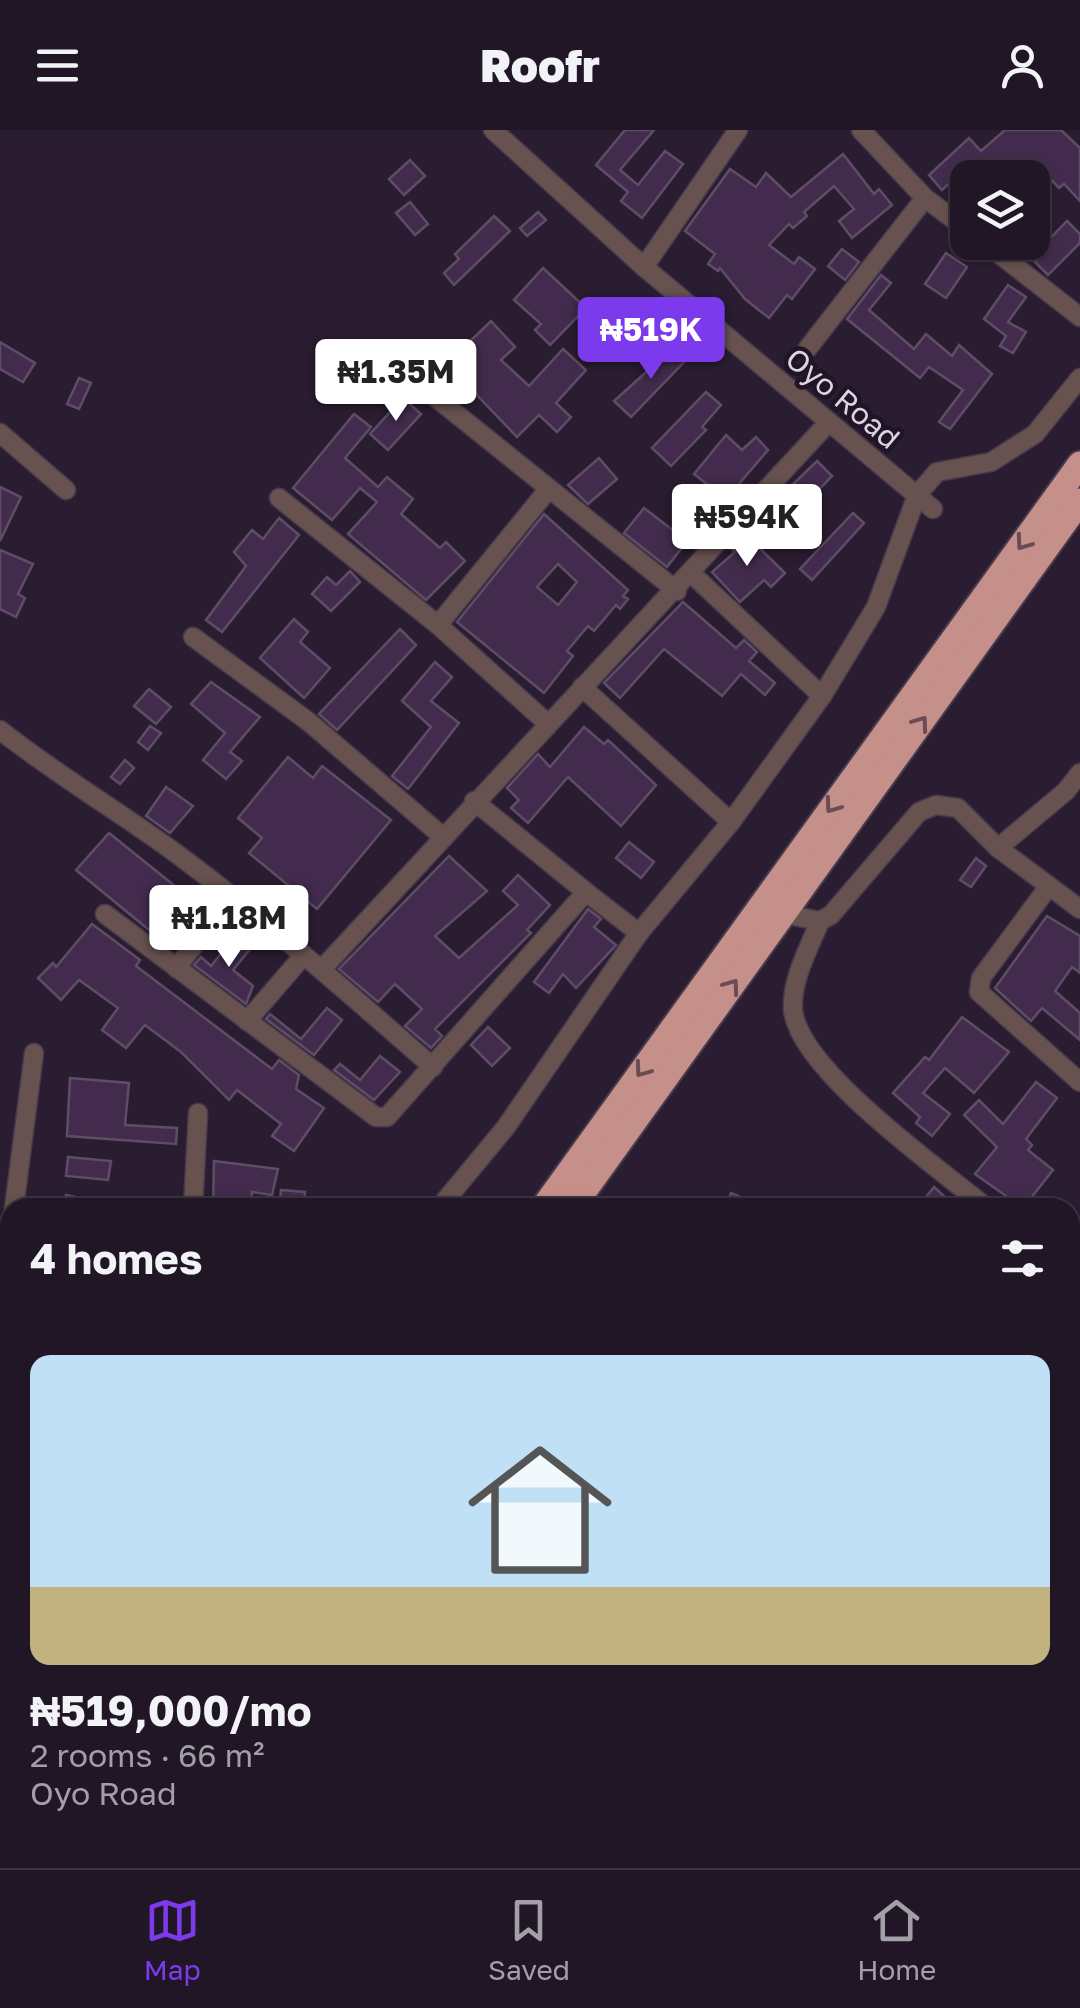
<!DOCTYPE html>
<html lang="en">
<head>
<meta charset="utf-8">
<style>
	body { margin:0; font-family:"Golos Text",sans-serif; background:#2d2332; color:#f1f3f6; height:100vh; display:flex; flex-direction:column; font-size:38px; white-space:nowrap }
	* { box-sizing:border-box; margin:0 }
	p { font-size:32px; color:#a29fa7 }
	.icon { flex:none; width:55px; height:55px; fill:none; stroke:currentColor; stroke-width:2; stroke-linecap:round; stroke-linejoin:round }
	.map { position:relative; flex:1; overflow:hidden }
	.side { position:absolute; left:0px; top:1068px; width:1080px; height:672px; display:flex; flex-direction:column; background:#201625; border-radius:30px 30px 0 0; box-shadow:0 2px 8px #0004,0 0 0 2px #3d3542 }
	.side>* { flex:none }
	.fabs { position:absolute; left:950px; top:30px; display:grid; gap:20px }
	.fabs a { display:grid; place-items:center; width:100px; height:100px; border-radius:20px; background:#201625; box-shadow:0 2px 8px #0004,0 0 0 2px #3d3542; font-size:50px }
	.price { position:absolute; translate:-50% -85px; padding:0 22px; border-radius:10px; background:#fff; color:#222; font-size:32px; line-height:65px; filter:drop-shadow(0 2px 5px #0008) }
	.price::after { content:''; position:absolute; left:50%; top:60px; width:30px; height:22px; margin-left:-15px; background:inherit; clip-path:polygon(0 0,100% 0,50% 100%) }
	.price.on { background:#7c3aed; color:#fff }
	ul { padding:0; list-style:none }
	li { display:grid; align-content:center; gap:20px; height:530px; padding:0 30px }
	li+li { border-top:2px solid #3d3542 }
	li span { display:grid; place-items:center; height:310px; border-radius:20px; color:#555 }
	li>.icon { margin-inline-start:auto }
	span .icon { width:180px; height:180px; fill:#fffc; stroke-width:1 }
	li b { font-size:42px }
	h2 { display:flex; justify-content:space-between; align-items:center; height:120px; padding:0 30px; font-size:42px }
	header { display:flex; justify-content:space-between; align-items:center; height:130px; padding:0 30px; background:#201625; font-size:45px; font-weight:800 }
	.dock { display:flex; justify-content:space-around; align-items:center; height:140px; border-top:2px solid #3d3542; background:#201625; font-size:28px; color:#a29fa7 }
	.dock a { display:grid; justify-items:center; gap:5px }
	.dock .on { color:#7c3aed }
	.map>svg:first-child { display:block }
	.building { fill:#432b4d; stroke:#5e4e65; stroke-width:2.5; fill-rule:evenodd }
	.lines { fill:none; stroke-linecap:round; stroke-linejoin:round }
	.minor-casing { stroke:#473a4d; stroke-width:21 }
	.highway-casing { stroke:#473a4d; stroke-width:29 }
	.minor { stroke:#67524f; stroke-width:18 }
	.highway { stroke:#c59089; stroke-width:25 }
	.oneway { stroke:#6b4c53 }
	.labels { text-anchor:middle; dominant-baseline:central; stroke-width:9; stroke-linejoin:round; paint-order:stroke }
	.street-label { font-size:30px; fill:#ddd4e2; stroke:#211427 }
</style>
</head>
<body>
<header><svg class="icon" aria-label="menu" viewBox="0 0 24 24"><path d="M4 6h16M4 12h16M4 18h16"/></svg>Roofr<svg class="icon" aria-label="person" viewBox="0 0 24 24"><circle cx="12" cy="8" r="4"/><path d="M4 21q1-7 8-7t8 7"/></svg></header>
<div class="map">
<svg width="1080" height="1738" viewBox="0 0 1080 1738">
	<rect width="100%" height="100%" fill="#2b1d31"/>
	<!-- building -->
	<g class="building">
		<path d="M625,0H654L620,40L638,55L665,21L683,34L642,88L621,71L628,62L596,35Z"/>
		<path d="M1005,0H1061L1080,18V71L1064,54L1059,58L1032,29L1014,48H955L942,60L929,45L969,8L981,21Z"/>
		<path d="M843,24L874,64L879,59L892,75L852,108L839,91L854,79L834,56L804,82L807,86L793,98L789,94L769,115L794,134L799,127L815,139L792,169L787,165L769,188L745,169L720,138L718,141L708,134L715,124L685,101L730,39L756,57L766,43L791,67Z"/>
		<path d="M410,30L425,46L404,65L389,49Z"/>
		<path d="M410,72L428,94L415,105L396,83Z"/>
		<path d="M538,82L546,90L527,106L520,98Z"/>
		<path d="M494,86L510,101L454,155L444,143L459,129L455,124Z"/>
		<path d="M1067,91L1080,104V113L1048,145L1031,128Z"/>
		<path d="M842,119L859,132L845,150L828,136Z"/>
		<path d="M946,123L967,137L946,168L925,154Z"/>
		<path d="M543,138L586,178L550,215L535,200L541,194L514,170Z"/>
		<path d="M881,145L891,153L869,180L914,219L926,204L952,226L959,215L992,244L950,299L939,292L963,260L929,237L920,248L847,189Z"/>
		<path d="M1008,155L1026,167L1008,192L1026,202L1013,223L1000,216L1006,206L984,189Z"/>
		<path d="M491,191L515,217L501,230L529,256L563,219L586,240L556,273L571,287L557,302L539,285L517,307L472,260L461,272L436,244Z"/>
		<path d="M0,212L35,233L23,252L0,239Z"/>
		<path d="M675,216L688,228L631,287L614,271Z"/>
		<path d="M79,248L91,253L79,279L67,274Z"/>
		<path d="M706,262L721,275L702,297L706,300L671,336L652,318Z"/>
		<path d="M403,268L421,284L388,320L370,304Z"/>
		<path d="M354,284L371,297L345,328L378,357L387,347L413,369L401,384L440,418L446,412L465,431L426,470L348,404L377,372L360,358L332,390L293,358Z"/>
		<path d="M726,305L742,320L756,307L768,320L726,369L694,344Z"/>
		<path d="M599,328L617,349L588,374L568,355Z"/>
		<path d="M817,331L832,346L804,375L788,359Z"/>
		<path d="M0,357L21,367L0,411Z"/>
		<path d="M644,378L687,411L667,437L624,403Z"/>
		<path d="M853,383L864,393L812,450L800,439Z"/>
		<path d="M544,384L628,460L623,466L628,469L620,479L616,475L594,501L588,496L567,521L573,526L544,563L457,492ZM558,434L577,452L558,475L537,457Z"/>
		<path d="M279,388L299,405L222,502L206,490L246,436L234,422L252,400L263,409Z"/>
		<path d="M745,404L785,443L771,457L764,450L740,472L712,442L735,422L731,418Z"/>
		<path d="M0,420L33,434L18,464L25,468L16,487L0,479Z"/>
		<path d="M350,441L360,452L331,481L312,464L327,447L336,455Z"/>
		<path d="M683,472L736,518L744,510L757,522L749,531L775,553L765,565L741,544L722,566L664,519L620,568L604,553Z"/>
		<path d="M294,489L308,502L300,512L330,538L304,568L260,528Z"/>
		<path d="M400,499L416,515L337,600L319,584Z"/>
		<path d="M435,532L452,547L431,571L459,593L408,659L392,646L431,597L402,571Z"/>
		<path d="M211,552L260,587L230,622L242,631L226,649L203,630L225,603L191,574Z"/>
		<path d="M149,559L171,577L156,594L134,576Z"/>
		<path d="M150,596L161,603L148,620L138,612Z"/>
		<path d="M584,597L604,614L608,610L656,655L621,696L568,647L528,693L511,678L519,670L507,658L538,624L550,637Z"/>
		<path d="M288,627L313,648L322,636L391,690L317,779L249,723L262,708L238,688Z"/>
		<path d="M125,630L134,638L120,654L111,647Z"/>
		<path d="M166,657L193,676L170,703L146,686Z"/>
		<path d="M109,703L181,761L149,800L76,740Z"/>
		<path d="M629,712L654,732L641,748L616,728Z"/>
		<path d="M449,726L487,761L435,806L459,828L518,775L503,761L518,745L550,775L527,800L531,803L435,899L442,906L431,918L405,896L422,879L395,854L378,872L339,839Z"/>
		<path d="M976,728L986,736L971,757L960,750Z"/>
		<path d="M588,779L601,789L594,797L616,815L576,858L563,844L549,863L534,852Z"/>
		<path d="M1047,786L1080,806V843L1072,837L1055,861L1080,883V910L1042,878L1031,891L995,858Z"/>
		<path d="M92,794L140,830L136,836L272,939L279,930L299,945L296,959L324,978L294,1021L272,1006L281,994L237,960L229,970L181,922L145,895L126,918L102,900L118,878L79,850L61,870L38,848L53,833L56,837Z"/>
		<path d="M235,806L251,818L233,840L253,856L246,874L194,835L201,827L211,836Z"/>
		<path d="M327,878L342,890L314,925L266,889L270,884L301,909Z"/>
		<path d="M962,887L1009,922L974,963L945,938L923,963L950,984L932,1006L916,993L920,987L893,963L925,927L929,930Z"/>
		<path d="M488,897L510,918L492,936L471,915Z"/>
		<path d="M380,926L400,942L374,970L334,940L340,934L360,950Z"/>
		<path d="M70,948L129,953L125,995L177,998L176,1014L67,1006Z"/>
		<path d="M1036,952L1057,968L1026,1009L1032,1015L1028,1020L1053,1040L1023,1078L975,1044L997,1017L964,985L979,970L1003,994Z"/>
		<path d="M68,1027L111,1031L108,1050L66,1046Z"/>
		<path d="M214,1031L278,1039L272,1065L252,1062L251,1078H213Z"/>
		<path d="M934,1057L957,1078H917Z"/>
		<path d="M281,1060L305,1062L304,1078H279Z"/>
		<path d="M731,1063L743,1068L757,1078H725Z"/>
		<path d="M66,1065L99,1072L98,1078H64Z"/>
	</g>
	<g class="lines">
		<defs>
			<g id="minor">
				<path d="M493,0L644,137L933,379"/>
				<path d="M861,0L925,68L968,100"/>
				<path d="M984,112L1080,187"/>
				<path d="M644,137L738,0"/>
				<path d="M808,218L925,68"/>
				<path d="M404,242L677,461"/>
				<path d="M0,303L66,360"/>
				<path d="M279,368L438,495L547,593"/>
				<path d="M692,444L822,566"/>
				<path d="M438,495L547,361"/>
				<path d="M193,507L309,592L442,706"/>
				<path d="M582,557L731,692"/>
				<path d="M0,600C58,646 122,683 181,727C269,793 351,865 433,937"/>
				<path d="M474,671L586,762"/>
				<path d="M998,718L1066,661L1080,643"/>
				<path d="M1049,756L981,848L979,862L1080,952"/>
				<path d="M105,784L376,987H387L586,762L639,803"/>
				<path d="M784,784L820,791L831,785L919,682L936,675L958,678L998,718L1080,779"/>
				<path d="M820,791C809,818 791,850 793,880C799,940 940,1039 987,1078"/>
				<path d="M176,838L232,768"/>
				<path d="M322,839L828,293"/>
				<path d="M247,891L304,825"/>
				<path d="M14,1078L34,923"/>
				<path d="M193,1078L198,983"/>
				<path d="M439,1078L506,997L639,803L731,692L822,566L876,477L917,365L937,342L991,332L1035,304L1080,248"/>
				<path d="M1070,1144L1080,1152"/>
				<path d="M0,1217L10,1110"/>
				<path d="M1070,1261L1080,1248"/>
				<path d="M1070,1374L1080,1383"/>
				<path d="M0,1380H10"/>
				<path d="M1070,1620L1080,1603"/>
				<path d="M1070,1665L1080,1669"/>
				<path d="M0,1694L10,1682"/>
				<path d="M370,1730L399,1738"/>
				<path d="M806,1730L810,1732"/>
				<path d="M895,1738L898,1730"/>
				<path d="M1079,1738L1080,1735"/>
			</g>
			<g id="highway">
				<path d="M543,1078L1080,334"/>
				<path d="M572,1078L1080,371"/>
				<path d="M81,1738L86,1730"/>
				<path d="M107,1738L113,1730"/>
			</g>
		</defs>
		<!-- minor casing -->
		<use href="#minor" class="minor-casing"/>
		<!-- highway casing -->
		<use href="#highway" class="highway-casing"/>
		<!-- minor -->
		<use href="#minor" class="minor"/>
		<!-- highway -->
		<use href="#highway" class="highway"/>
	</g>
	<!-- one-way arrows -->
	<defs><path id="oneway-chevron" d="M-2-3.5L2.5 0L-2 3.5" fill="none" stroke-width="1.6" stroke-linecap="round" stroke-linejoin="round" transform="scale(2.5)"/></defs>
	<g class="oneway">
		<use href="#oneway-chevron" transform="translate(1023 413) rotate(126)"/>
		<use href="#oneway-chevron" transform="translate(921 593) rotate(-54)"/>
		<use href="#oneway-chevron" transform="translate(832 676) rotate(126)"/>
		<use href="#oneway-chevron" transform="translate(732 856) rotate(-54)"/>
		<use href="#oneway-chevron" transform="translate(642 940) rotate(126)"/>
	</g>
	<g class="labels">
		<!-- street labels -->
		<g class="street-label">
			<text transform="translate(843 268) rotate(40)">Oyo Road</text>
		</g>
	</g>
</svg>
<div class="fabs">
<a><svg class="icon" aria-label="layers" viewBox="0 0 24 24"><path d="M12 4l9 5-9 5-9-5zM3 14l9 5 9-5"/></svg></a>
</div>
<b class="price on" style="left:651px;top:252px">₦519K</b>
<b class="price" style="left:396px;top:294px">₦1.35M</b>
<b class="price" style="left:747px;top:439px">₦594K</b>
<b class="price" style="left:229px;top:840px">₦1.18M</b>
<section class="side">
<h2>4 homes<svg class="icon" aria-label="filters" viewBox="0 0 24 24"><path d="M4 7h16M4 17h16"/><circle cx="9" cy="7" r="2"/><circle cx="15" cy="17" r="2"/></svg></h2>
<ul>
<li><span style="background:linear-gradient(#bfe0f5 75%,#c2b280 0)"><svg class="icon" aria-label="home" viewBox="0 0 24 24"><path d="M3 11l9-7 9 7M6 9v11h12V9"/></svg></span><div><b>₦519,000/mo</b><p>2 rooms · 66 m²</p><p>Oyo Road</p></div></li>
</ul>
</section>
</div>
<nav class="dock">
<a class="on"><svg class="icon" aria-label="map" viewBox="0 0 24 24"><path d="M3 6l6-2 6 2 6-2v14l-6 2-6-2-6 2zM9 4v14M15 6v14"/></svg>Map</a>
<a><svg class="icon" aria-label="saved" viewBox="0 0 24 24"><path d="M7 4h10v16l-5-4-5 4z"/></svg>Saved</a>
<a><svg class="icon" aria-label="home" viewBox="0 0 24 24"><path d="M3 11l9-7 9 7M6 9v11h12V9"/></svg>Home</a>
</nav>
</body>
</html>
